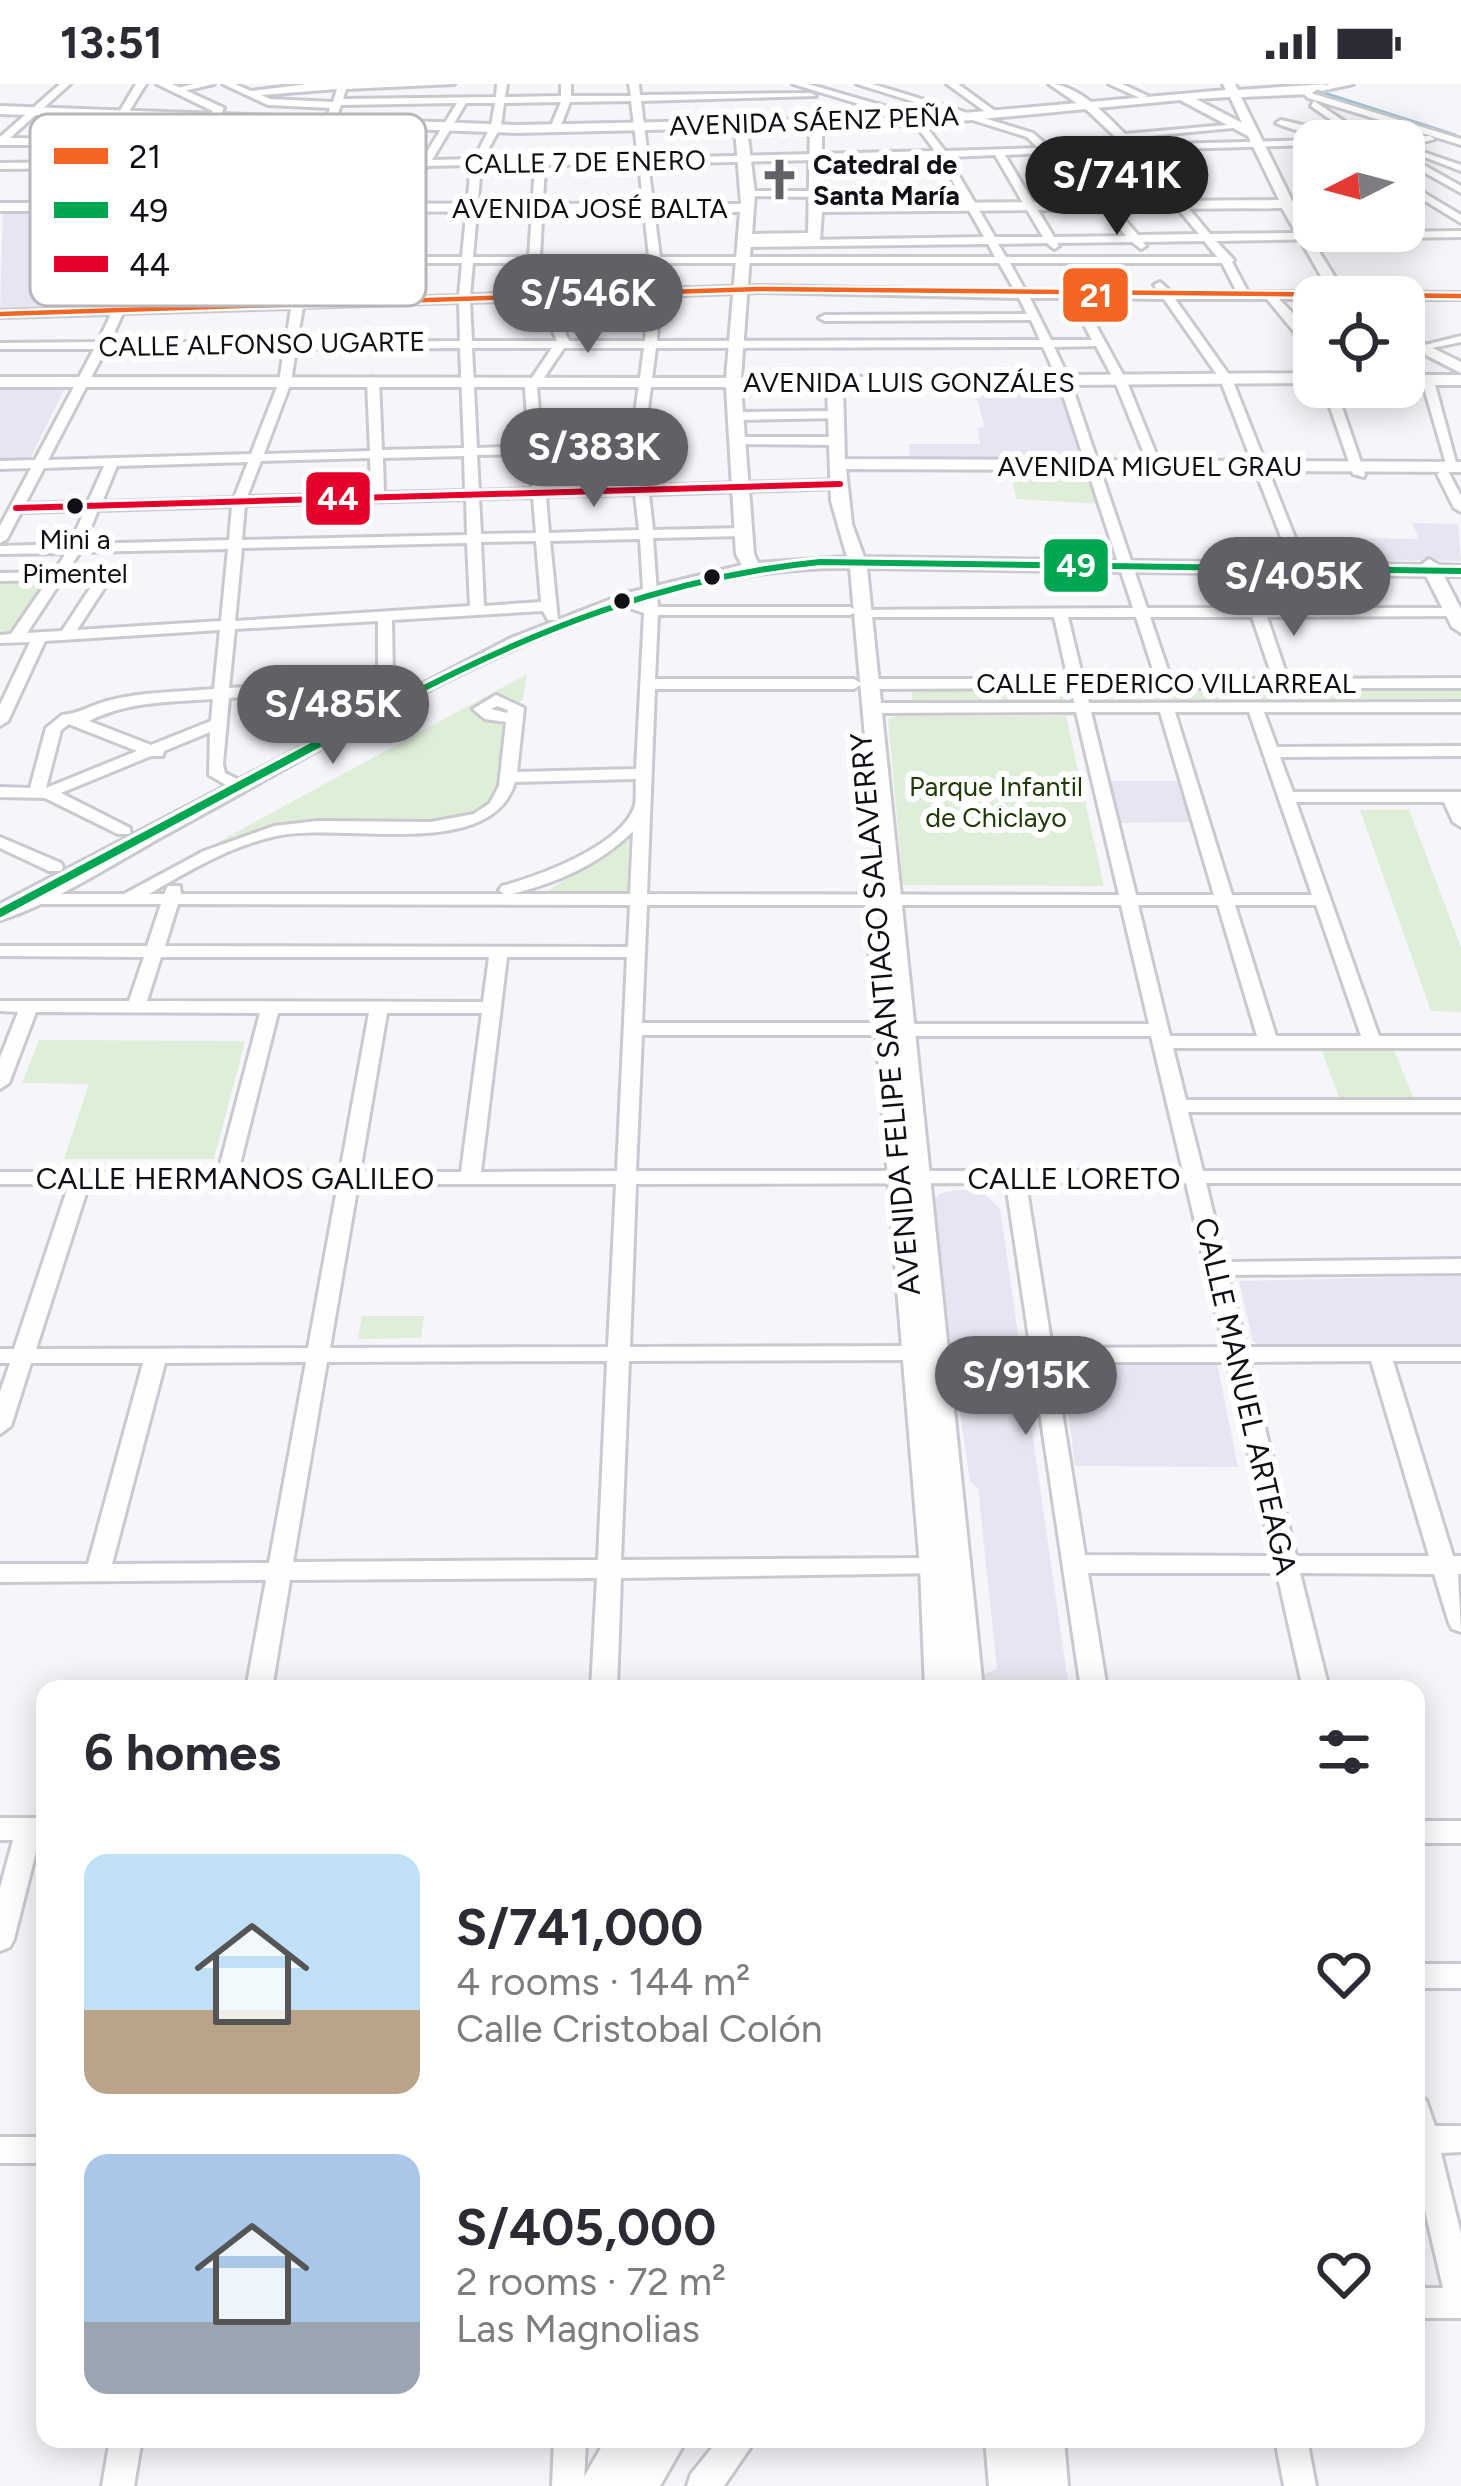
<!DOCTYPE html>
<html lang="en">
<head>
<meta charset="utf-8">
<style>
	body { margin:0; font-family:Figtree,sans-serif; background:#f7f7f7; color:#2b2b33; height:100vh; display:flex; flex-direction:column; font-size:45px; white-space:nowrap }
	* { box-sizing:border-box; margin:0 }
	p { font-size:39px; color:#7c7c81 }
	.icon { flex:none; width:66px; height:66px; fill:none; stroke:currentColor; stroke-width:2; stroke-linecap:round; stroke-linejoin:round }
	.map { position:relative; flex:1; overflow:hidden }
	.drawer { position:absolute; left:36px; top:1596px; width:1389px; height:768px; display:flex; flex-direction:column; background:#fff; border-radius:24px; box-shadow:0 6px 30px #0003 }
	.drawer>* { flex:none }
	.needle { width:78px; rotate:264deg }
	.controls { position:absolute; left:1293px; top:36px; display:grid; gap:24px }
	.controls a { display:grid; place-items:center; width:132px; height:132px; border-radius:24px; background:#fff; box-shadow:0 6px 30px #0003; font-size:60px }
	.price { position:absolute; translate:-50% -102px; padding:0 27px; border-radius:42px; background:#606066; color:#fff; font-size:39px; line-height:78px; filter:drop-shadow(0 3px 6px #0008) }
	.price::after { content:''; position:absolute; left:50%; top:72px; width:36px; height:27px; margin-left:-18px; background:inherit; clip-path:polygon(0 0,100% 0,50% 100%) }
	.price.active { background:#222; color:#fff }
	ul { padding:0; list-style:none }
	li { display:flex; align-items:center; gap:36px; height:300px; padding:0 48px }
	li span { display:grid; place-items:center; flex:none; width:336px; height:240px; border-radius:24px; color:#555 }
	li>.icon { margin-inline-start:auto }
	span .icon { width:144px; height:144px; fill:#fffc; stroke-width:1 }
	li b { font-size:51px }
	h2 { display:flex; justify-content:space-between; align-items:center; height:144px; padding:0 48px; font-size:51px }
	.status { display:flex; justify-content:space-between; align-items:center; height:84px; padding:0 60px; background:#fff; direction:ltr }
	.status svg { height:33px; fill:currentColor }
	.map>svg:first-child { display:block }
	.built { fill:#e6e5f1 }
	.green { fill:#dfeed8 }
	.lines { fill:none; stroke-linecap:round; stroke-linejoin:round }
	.stream { stroke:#97c5d3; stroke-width:3 }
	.minor-casing { stroke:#cac9cf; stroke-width:6 }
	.major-casing { stroke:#cac9cf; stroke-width:6 }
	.minor { fill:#fefefe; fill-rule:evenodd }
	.major { fill:#fefefe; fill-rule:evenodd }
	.bus-1-casing { stroke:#fff; stroke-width:9 }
	.bus-2-far1-casing { stroke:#fff; stroke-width:12 }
	.bus-2-casing { stroke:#fff; stroke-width:15 }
	.bus-3-casing { stroke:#fff; stroke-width:12 }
	.bus-1 { stroke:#f26522; stroke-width:4.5 }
	.bus-2-far1 { stroke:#00a651; stroke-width:6 }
	.bus-2 { stroke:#00a651; stroke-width:8 }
	.bus-3 { stroke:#e4002b; stroke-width:6 }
	.bus-dot { fill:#100f16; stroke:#fff; stroke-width:4.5 }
	.labels { text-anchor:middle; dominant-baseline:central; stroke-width:12; stroke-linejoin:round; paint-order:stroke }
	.far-street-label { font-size:27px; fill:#100f16; stroke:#fff }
	.far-poi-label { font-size:27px; font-weight:bold; fill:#100f16; stroke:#fff; text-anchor:start }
	.bus-label { font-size:27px; fill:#100f16; stroke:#fff }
	.far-park-label { font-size:27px; fill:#203a07; stroke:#fff }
	.street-label { font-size:30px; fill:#100f16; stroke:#fff }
	.key { fill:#fff; stroke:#b7b7b9; stroke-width:3 }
	.key-label { font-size:33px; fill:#100f16 }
	.line-badge { stroke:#fff; stroke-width:4.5 }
	.badge-label { font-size:33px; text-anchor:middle; font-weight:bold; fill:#fff }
</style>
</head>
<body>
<div class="status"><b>13:51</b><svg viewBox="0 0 49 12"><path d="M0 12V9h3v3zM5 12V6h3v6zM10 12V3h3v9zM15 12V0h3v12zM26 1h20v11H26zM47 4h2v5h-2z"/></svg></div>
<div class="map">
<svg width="1461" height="2402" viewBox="0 0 1461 2402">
	<rect width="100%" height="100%" fill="#f5f5fa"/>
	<!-- built -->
	<g class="built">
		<path d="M3,125H156L108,225L0,227Z"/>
		<path d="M66,301L29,377H0V302Z"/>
		<path d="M944,304L1060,306L1085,377L910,378L909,360H980L978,344L985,343L977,315Z"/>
		<path d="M1412,439L1458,440L1461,477L1355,476L1346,454L1419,455Z"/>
		<path d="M1104,697H1177L1190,738L1115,739Z"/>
		<path d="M956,1106H980L1000,1125L1069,1605H985L983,1591L997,1585L978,1404L970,1397L929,1121L939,1110Z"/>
		<path d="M1461,1192V1261L1261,1262L1253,1257L1239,1197Z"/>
		<path d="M1062,1278H1217L1238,1383L1075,1382Z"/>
	</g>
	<!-- green -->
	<g class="green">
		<path d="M1020,390L1088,391L1101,420L1016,415L1012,393Z"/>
		<path d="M0,497H49L14,549H0Z"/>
		<path d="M527,590L523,615L511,626L499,709L483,727L446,738L291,741L209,763Z"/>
		<path d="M1061,602L1065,618L913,619L911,604Z"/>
		<path d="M1266,602L1272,618H1094L1090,603Z"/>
		<path d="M1294,602H1461V620H1301Z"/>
		<path d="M896,632H1066L1104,802L903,801L888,635Z"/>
		<path d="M1360,726H1409L1461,863V928L1431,927Z"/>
		<path d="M629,753L627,810L542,811Z"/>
		<path d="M39,956L245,957L214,1075H64L89,1000L22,999Z"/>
		<path d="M1393,964L1414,1015L1340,1016L1321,965Z"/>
		<path d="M362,1232H424L421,1254L358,1255Z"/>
	</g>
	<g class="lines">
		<!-- stream -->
		<path class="stream" d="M1318,7L1455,51"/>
		<defs>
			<g id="minor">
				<path d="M60,0H70L10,54L103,55L136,0H146L112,55H200L213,26L218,23L223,26L209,55L319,56L330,24L268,21L223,0H235L251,7L307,0H454L346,5L343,15L496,13L497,0H507L505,13L561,12V0H571V12H631L629,0H639L640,11L811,9L816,12L641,17L648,74L935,67L912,36L793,0H808L918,32L945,67L1038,64L1027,53L857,0H872L1033,49L1049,63L1124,61L1088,27L1049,0C1078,0 1106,31 1125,50L1238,40L1243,43L1128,54L1135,61L1317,56L1314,61L1140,66L1210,150L1461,147V153L1216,157L1234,176L1232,178L1248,208L1461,209V215H1279C1295,232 1314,247 1314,272L1267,215H1175L1232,295L1307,484L1305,487L1293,484L1220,295L1164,215L1081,214L1127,298L1163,387L1162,390L1151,387L1115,298L1096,262L1054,263L1071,299L1147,524H1453L1460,528L1453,532L1267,533L1288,595L1461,594V604H1291L1290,610L1285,612L1276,604H1086L1089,619L1461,618V628H1264L1277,663L1461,662V672L1280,673L1293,708H1461V743L1453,738L1444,718H1296L1379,952H1461V964H1173L1186,1016H1461V1028H1188L1203,1087H1461V1099H1206L1225,1178L1461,1175V1189L1228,1191L1246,1263H1461V1277H1393L1453,1472H1461V1490H1458L1461,1548L1452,1545L1449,1539L1434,1490L1300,1489L1329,1605H1303L1277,1489H1088L1107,1605H1081L1006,1099L636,1100L630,1263L916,1262L927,1269L916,1276L629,1277L621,1476L935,1474L943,1477L947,1483L943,1489L621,1494L617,1605H591L597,1494L290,1496L272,1605H246L266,1496L0,1498V1480H88L143,1279H31L11,1342L0,1350V1308L10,1279H0V1265H14L69,1100H0V1088H218L260,929L36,928L9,999L0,1005V974L18,928L0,927V917H129L144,873L0,872V862H147L161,820H27L18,815L27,810H124L204,767L274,742L318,737L431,738L474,730L490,719L499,702L506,638L485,635L473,625L496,611L524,624L517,688L636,685L644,529L609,517L616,513L644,521L640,455L550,457L558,536H548L543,527L392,536L393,596L400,599V605L384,603L229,614L223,680L225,689L245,699V705H233L209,691L210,648L164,667L163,672H151L61,709L130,744V750H118L45,714L0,713V703L30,704L46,644L62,631C79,630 89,622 107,617C141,608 179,608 214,605L220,546L45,557L8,637L0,642V621L30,558L0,559V551L11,550L48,496L0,497V489L54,488L66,469L0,470V462L70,460L85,426L21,428L7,455L0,459V442L31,384L0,385V377L35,376L94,265H0V259L98,258L111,230L0,233V227L114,223C129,191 141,154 162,125C172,112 179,100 187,83L95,84L66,126L61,123L85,84L0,85V79L88,78L99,61H0V53ZM337,5L333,18L270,15L261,11ZM631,17L638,74L483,75L501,42L504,19L561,18L550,44L555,47L560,44L570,18ZM457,19L422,76H325L329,54L341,21ZM466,19H495L491,42L474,75L432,76ZM109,61H197L190,78H98ZM207,61L318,62L315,77H199ZM1129,67L1199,150L1138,151L1112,121L1055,69ZM1044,69L1104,125L1126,152L1054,153L1005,71ZM995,71L1043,153H995L948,73ZM939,73L984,153L746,157L741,160L746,163L988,160L995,173H660L648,80ZM639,80L649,173H540L545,81ZM471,81L462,173H310L324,82H417L379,121L383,126L428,82ZM481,81H535L529,173H473ZM315,82L303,152L158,153C171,128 185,109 197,83ZM1204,157L1217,173H1006L998,160L1047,159L1054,165L1059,162L1057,159L1132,158L1141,165L1146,162L1143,158ZM302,158L298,184L143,186L155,159ZM309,179H462L459,212L304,217L308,190L311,187ZM473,179H530L537,209L470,211ZM541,179H649L648,205L548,209ZM660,179H999L1015,207L759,202L659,205ZM1010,179H1222L1237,208H1171L1160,198L1154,201L1159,208H1078L1069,199L1063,202L1067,208H1026ZM297,190L292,217L126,222L140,192ZM759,208L1019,214L1027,230L825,231L819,234L825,237L1031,236L1040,256L657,257L659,212ZM648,212L645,257H569L550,215ZM1030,214H1070L1092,256H1051ZM539,216L557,257H472L470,218ZM459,218L460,257L297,258L303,223ZM291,224L286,258H110L123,229ZM1043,263L1059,299L1133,524L858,526L856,529L863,533H1054L1068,595H871L863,600L871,605L1071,604L1074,619H873L865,624L873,629L1076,628L1119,811L647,810L655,605H854L862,600L854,595H655L658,531H850L857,527L850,523H658L653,454L743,452L750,448L743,444L653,446L649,410L840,404L847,400L840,396L648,402L643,363L656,264ZM460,264L464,364L382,366L379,297L373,293L367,297L370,367L264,370L291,298L296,265ZM472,264H552L525,304L529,362L477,364ZM564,264H644L631,359L542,362L537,304ZM106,265H284L279,298L251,370L48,376ZM631,367L635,402L545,405L542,369ZM530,370L532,405L479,407L477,371ZM464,372L465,407L384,409L383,374ZM370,374L371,410L247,413L261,377ZM248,378L234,414L102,418L117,382ZM104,382L88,418L25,420L44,384ZM635,410L639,446L549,449L546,412ZM533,413L536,449L481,450L479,414ZM466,415L467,451L242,456L245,421ZM232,422L229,456L84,460L98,426ZM536,457L541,518L484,522L481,458ZM467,459L470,522L235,537L242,464ZM228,465L221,537L77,546L114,489L107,485L102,486L62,547L27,549L80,468ZM1068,533H1136L1156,595H1083ZM1150,533H1252L1273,595H1171ZM378,537V594L229,604L235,545ZM213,615L211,637L151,661L89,637C128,617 170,618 213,615ZM497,622L508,626L507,629L491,625ZM1091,628H1160L1214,811H1136ZM1175,628H1249L1312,811H1232ZM69,640L71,641L137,667L46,704L61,646ZM636,695C635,703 637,717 634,724C619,763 539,792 502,802L499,806L504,810H181L180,802H168L164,810H149C189,787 230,762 276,752C341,737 491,779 515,698ZM633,747L630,810H512C558,798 599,781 633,747ZM178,820L630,821L628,863L165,862ZM647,821H1121L1149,940H906L897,946L906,952H1151L1183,1087H636L642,951H886L895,945L886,939H642ZM1138,821H1218L1257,952H1170ZM1235,821H1316L1361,952H1276ZM161,873H489L483,918L147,917ZM507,873H627L617,1087L481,1088ZM278,929H369L340,1088H238ZM387,929H482L461,1088H360ZM1026,1099H1186L1224,1263L1052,1264ZM89,1100H338L308,1264L36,1265ZM358,1100H616L608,1263L330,1264ZM607,1277L598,1476L293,1478L327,1278ZM1371,1277L1429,1472H1296L1249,1278ZM306,1278L269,1479L112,1480L165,1279ZM1054,1278H1227L1273,1472L1085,1471Z"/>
				<path d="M194,0H214L175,9L170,6Z"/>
				<path d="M947,0H958L995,27L987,29Z"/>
				<path d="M1109,0H1122L1148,12L1140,14Z"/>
				<path d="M1330,0H1353L1321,7L1316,4Z"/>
				<path d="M1305,3L1314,10L1461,55V61L1308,14L1300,6Z"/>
				<path d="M1314,17L1369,54L1430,52L1435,55C1403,66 1310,54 1276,39L1281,36L1357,54L1311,22Z"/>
				<path d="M1414,65L1461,81V87L1414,69Z"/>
				<path d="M1404,70L1461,102V109L1404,77Z"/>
				<path d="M1404,97L1461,131V139L1404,104Z"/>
				<path d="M748,107H814L819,110L814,113L744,112Z"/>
				<path d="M1286,117H1314V123L1282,122Z"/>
				<path d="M1461,252V258L1427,265L1421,262Z"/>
				<path d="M1428,293L1434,297L1458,386L1447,383L1422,297Z"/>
				<path d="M1323,303H1335L1365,390L1364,393L1353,390Z"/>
				<path d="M837,327L843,331L841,334L738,336L732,332L738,328Z"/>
				<path d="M740,353H838L844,357L838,361L736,360L734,357Z"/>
				<path d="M1443,386L1448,387L1461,412V428L1454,424L1437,390Z"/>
				<path d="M0,753L61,779L63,783L61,787H49L0,764Z"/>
				<path d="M0,1734H45V1756H39L14,1855L10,1863L0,1867V1804L13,1756H0Z"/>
				<rect x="1416" y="1737" width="45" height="22"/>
				<rect x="1416" y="1880" width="45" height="24"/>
				<path d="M1416,2012L1426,2016L1435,2042H1461V2068L1441,2069L1461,2150V2234H1416V2204H1443L1416,2088Z"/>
				<rect x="0" y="2053" width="45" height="26"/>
				<path d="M110,2355H142L134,2402H102Z"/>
				<path d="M554,2355H586L584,2402H552Z"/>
				<path d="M719,2355H756L724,2402H687L691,2390Z"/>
				<path d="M1275,2355H1307L1316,2402H1284Z"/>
			</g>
			<g id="major">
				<path d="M157,0H172L224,24L220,30L516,41L918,33L1226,6L1223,0H1235L1238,6L1326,0L1310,10L1241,13L1309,151L1347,213H1333L1282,124L822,128L820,156L751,158L741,294L1314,289V299L843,303L845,375L1461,378V388L846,385L852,440L864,473L1421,481L1429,475L1439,481L1461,482V492H1444L1461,525V549L1452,543L1426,492L867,484L983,1605H925L920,1483L868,850L882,844L850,484C611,480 381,634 178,744C129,770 50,822 0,836V820L511,554L627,509L742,481L736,470L726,303H0V293L726,294L740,128L0,127V119L741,120L735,44L516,49L0,30V22L219,30ZM1230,13L1242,39L1196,15ZM1180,16L1248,52L1279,116L822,120V43L918,41ZM810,43L808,149L752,150L755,110L747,44ZM741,303H827L831,417L847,473L758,479L754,470Z"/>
				<path d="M1404,250L1461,278V289L1404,260Z"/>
				<rect x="1404" y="291" width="57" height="10"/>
				<path d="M606,2355H687L660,2402H579Z"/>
				<path d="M985,2355H1064L1068,2402H989Z"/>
			</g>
		</defs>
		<!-- minor casing -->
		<use href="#minor" class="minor-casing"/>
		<!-- major casing -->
		<use href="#major" class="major-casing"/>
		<!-- minor -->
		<use href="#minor" class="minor"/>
		<!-- major -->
		<use href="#major" class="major"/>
		<defs>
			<path id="bus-1" d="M0,230L759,205L1461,212"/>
			<path id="bus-2-far1" d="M399,617C534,546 667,493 820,478L1461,487"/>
			<path id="bus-2" d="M0,829L404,614"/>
			<path id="bus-3" d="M16,424L840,400"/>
		</defs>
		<!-- bus-1 casing -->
		<use href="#bus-1" class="bus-1-casing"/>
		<!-- bus-2-far1 casing -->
		<use href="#bus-2-far1" class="bus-2-far1-casing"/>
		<!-- bus-2 casing -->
		<use href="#bus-2" class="bus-2-casing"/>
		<!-- bus-3 casing -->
		<use href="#bus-3" class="bus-3-casing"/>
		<!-- bus-1 -->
		<use href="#bus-1" class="bus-1"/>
		<!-- bus-2-far1 -->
		<use href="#bus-2-far1" class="bus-2-far1"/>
		<!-- bus-2 -->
		<use href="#bus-2" class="bus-2"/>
		<!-- bus-3 -->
		<use href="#bus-3" class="bus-3"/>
	</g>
	<!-- icons -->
	<defs>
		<symbol id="church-bare" viewBox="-9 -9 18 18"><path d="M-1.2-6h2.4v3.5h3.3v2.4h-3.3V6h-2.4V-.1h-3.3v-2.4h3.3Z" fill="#606066" stroke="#fff" stroke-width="2.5" paint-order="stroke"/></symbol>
	</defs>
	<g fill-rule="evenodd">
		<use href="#church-bare" x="750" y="66" width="59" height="59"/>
	</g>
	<!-- markers -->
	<g class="bus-dot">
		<circle cx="75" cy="422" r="10"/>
		<circle cx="712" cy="493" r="10"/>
		<circle cx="622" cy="517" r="10"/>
	</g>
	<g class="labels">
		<!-- far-street labels -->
		<g class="far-street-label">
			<text transform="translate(814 37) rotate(-2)">AVENIDA SÁENZ PEÑA</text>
			<text transform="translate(585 78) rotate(-1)">CALLE 7 DE ENERO</text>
			<text x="590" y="124">AVENIDA JOSÉ BALTA</text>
			<text transform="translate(262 260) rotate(-1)">CALLE ALFONSO UGARTE</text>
			<text x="909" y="298">AVENIDA LUIS GONZÁLES</text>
			<text x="1150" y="382">AVENIDA MIGUEL GRAU</text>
			<text x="1166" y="599">CALLE FEDERICO VILLARREAL</text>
		</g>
		<!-- far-poi labels -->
		<g class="far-poi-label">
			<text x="813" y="80">Catedral de<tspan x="813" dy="31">Santa María</tspan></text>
		</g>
		<!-- bus labels -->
		<g class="bus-label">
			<text x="75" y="455">Mini a<tspan x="75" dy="34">Pimentel</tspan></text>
		</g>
		<!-- far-park labels -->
		<g class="far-park-label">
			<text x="996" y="702">Parque Infantil<tspan x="996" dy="31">de Chiclayo</tspan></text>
		</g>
		<!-- street labels -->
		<g class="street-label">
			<text transform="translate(885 930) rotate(-95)">AVENIDA FELIPE SANTIAGO SALAVERRY</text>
			<text x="235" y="1094">CALLE HERMANOS GALILEO</text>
			<text x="1074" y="1094">CALLE LORETO</text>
			<text transform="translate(1246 1312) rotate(77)">CALLE MANUEL ARTEAGA</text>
		</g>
	</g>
	<!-- legend -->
	<rect x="30" y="30" width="396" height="192" rx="18" class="key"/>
	<rect x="54" y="64" width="54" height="16" fill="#f26522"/>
	<rect x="54" y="118" width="54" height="16" fill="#00a651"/>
	<rect x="54" y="172" width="54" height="16" fill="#e4002b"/>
	<g class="key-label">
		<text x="129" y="84">21</text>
		<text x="129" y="138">49</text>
		<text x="129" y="192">44</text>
	</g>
	<g class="line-badge">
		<rect x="1061" y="182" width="69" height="58" rx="12" fill="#f26522"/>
		<rect x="304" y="386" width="68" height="57" rx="12" fill="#e4002b"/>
		<rect x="1042" y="453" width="68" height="57" rx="12" fill="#00a651"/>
	</g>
	<g class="badge-label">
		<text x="1096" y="223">21</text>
		<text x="338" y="426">44</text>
		<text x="1076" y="493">49</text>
	</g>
</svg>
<div class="controls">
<a><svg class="needle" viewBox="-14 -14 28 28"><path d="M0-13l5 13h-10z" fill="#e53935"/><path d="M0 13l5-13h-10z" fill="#7c7c81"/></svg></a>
<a><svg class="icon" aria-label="locate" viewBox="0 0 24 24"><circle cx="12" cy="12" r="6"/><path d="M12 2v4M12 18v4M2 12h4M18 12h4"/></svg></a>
</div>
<b class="price active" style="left:1117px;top:154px">S/741K</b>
<b class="price" style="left:588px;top:272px">S/546K</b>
<b class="price" style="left:594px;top:426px">S/383K</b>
<b class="price" style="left:1294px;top:555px">S/405K</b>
<b class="price" style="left:333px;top:683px">S/485K</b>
<b class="price" style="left:1026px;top:1354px">S/915K</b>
<section class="drawer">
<h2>6 homes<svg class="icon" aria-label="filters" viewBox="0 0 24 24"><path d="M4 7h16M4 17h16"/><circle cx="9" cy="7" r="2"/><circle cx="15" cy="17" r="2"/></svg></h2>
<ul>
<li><span style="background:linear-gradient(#bfe0f5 65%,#b9a48a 0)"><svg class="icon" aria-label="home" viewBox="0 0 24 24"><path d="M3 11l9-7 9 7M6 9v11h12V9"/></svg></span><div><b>S/741,000</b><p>4 rooms · 144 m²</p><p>Calle Cristobal Colón</p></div><svg class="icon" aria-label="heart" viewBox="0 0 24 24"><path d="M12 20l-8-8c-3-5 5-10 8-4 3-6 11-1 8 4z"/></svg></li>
<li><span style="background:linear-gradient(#a9c7e8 70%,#9aa5b1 0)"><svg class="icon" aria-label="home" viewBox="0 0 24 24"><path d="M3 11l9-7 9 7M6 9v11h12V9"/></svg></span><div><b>S/405,000</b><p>2 rooms · 72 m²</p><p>Las Magnolias</p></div><svg class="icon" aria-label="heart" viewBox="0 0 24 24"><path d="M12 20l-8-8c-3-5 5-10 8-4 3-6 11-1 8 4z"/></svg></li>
</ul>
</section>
</div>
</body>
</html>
